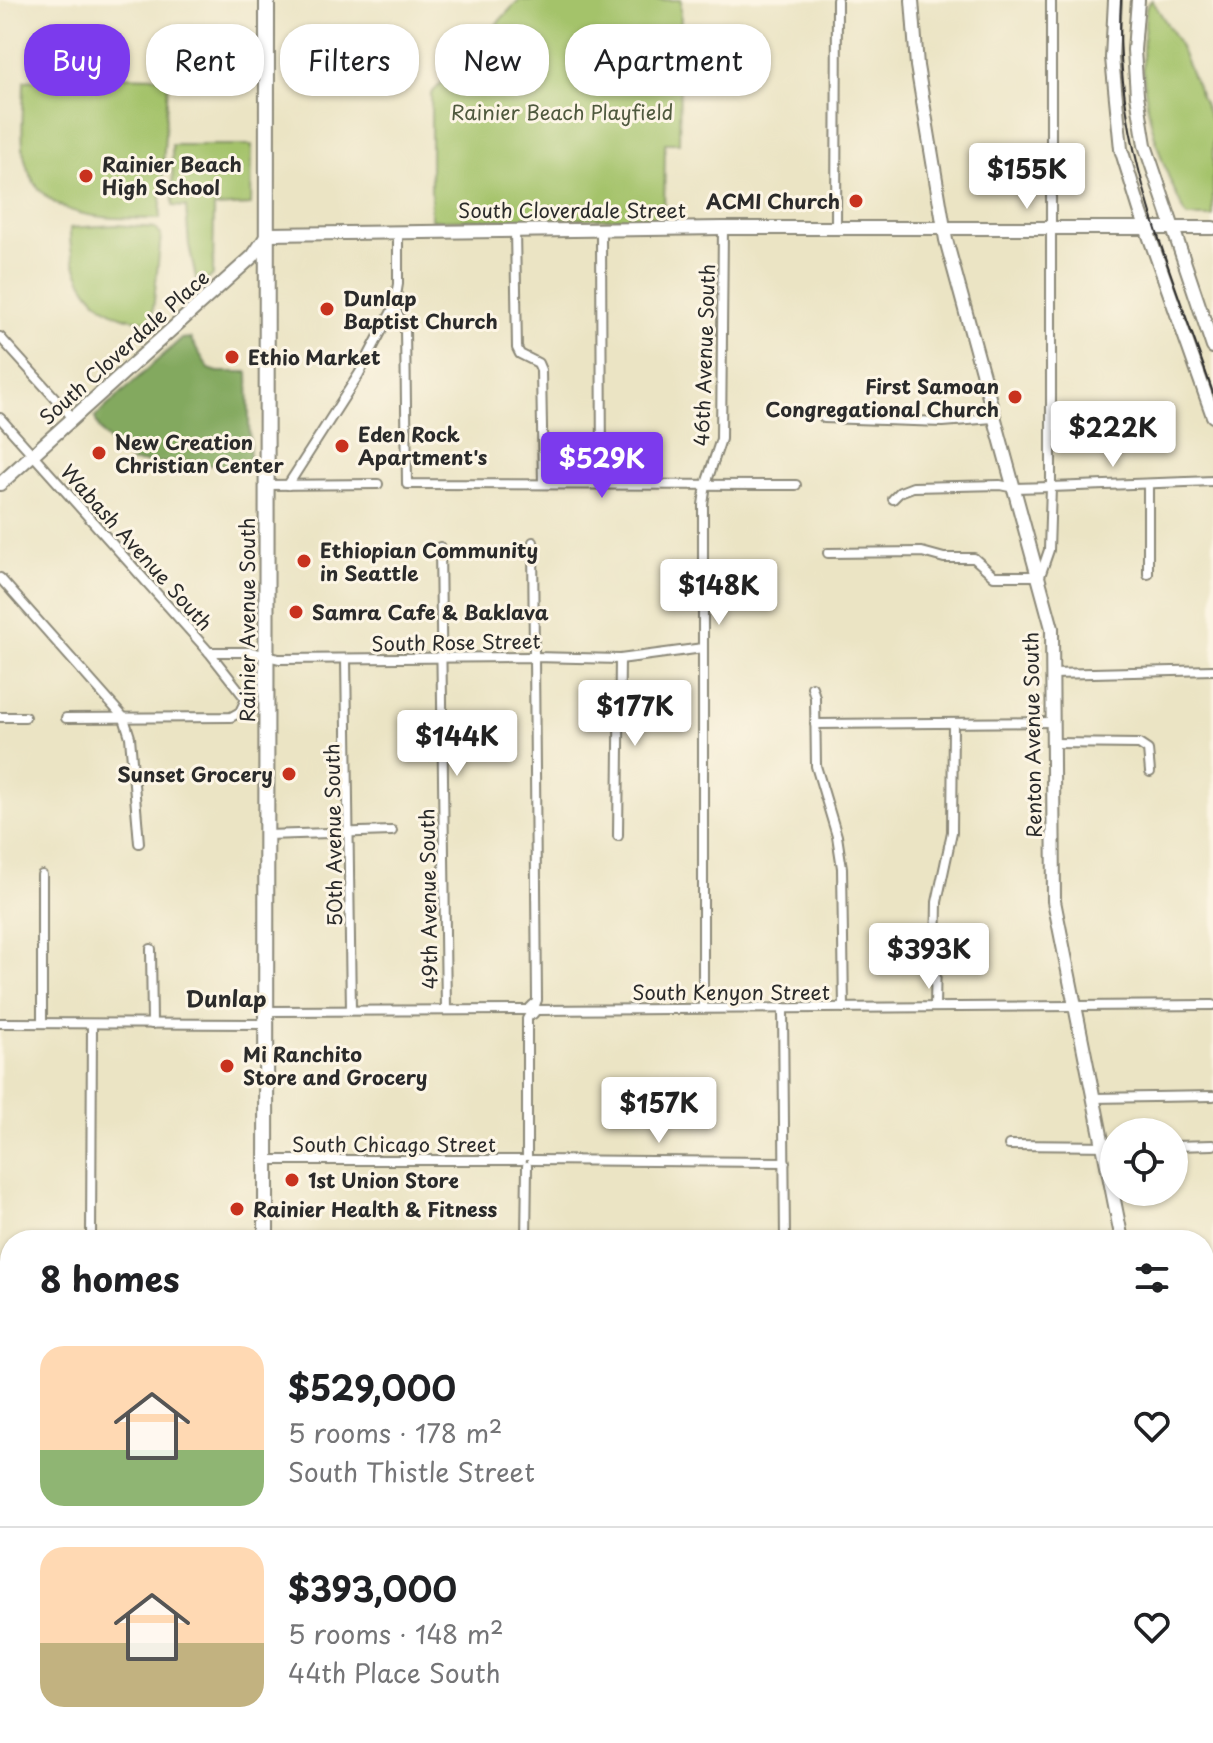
<!DOCTYPE html>
<html lang="en">
<head>
<meta charset="utf-8">
<style>
	body { margin:0; font-family:"Playpen Sans",sans-serif; background:#f6f6f6; color:#202124; height:100vh; display:flex; flex-direction:column; font-size:30px; white-space:nowrap }
	* { box-sizing:border-box; margin:0 }
	p { font-size:26px; color:#757577 }
	.icon { flex:none; width:44px; height:44px; fill:none; stroke:currentColor; stroke-width:2; stroke-linecap:round; stroke-linejoin:round }
	.map { position:relative; flex:1; overflow:hidden }
	.panel { position:absolute; left:0px; top:1230px; width:1214px; height:514px; display:flex; flex-direction:column; background:#fff; border-radius:32px 32px 0 0; box-shadow:0 2px 6px #0004 }
	.panel>* { flex:none }
	.top-card { position:absolute; left:24px; top:24px; width:800px; height:72px; display:flex; gap:16px }
	.controls { position:absolute; left:1100px; top:1118px; display:grid; gap:16px }
	.controls a { display:grid; place-items:center; width:88px; height:88px; border-radius:50%; background:#fff; box-shadow:0 2px 6px #0004; font-size:40px }
	.price { position:absolute; translate:-50% -68px; padding:0 18px; border-radius:8px; background:#fff; color:#222; font-size:26px; line-height:52px; filter:drop-shadow(0 2px 4px #0008) }
	.price::after { content:''; position:absolute; left:50%; top:48px; width:24px; height:18px; margin-left:-12px; background:inherit; clip-path:polygon(0 0,100% 0,50% 100%) }
	.price.active { background:#7c3aed; color:#fff }
	ul { padding:0; list-style:none }
	li { display:flex; align-items:center; gap:24px; height:200px; padding:0 40px }
	li+li { border-top:2px solid #e0e0e0 }
	li span { display:grid; place-items:center; flex:none; width:224px; height:160px; border-radius:24px; color:#555 }
	li>.icon { margin-inline-start:auto }
	span .icon { width:96px; height:96px; fill:#fffc; stroke-width:1 }
	li b { font-size:34px }
	h2 { display:flex; justify-content:space-between; align-items:center; height:96px; padding:0 40px; font-size:34px }
	.chip { padding:0 28px; border-radius:32px; background:#fff; box-shadow:0 2px 6px #0004; font-size:28px; line-height:72px }
	.chip.active { background:#7c3aed; color:#fff }
	.map>svg:first-child { display:block }
	.green { fill:#a4c36b; stroke:#68774b; stroke-width:2 }
	.forest { fill:#83a95f; stroke:#576a45; stroke-width:2 }
	.lines { fill:none; stroke-linecap:round; stroke-linejoin:round }
	.street-casing { stroke:#8b8878; stroke-width:12 }
	.secondary-casing { stroke:#8b8878; stroke-width:16 }
	.primary-casing { stroke:#8b8878; stroke-width:18 }
	.street { stroke:#fff; stroke-width:8 }
	.secondary { stroke:#fff; stroke-width:12 }
	.primary { stroke:#fff; stroke-width:14 }
	.tram { stroke:#2b2b2b; stroke-width:2 }
	.poi-dot { fill:#c8321e; stroke:#fcf5e5; stroke-width:3 }
	.labels { text-anchor:middle; dominant-baseline:central; stroke-width:6; stroke-linejoin:round; paint-order:stroke }
	.park-label { font-size:20px; fill:#4f593e; stroke:#fcf5e5 }
	.poi-label { font-size:20px; font-weight:bold; fill:#2b2b2b; stroke:#fcf5e5; text-anchor:start }
	.street-label { font-size:20px; fill:#2b2b2b; stroke:#fcf5e5 }
	.neighbourhood-label { font-size:22px; font-weight:bold; fill:#2b2b2b; stroke:#fcf5e5 }
</style>
</head>
<body>
<div class="map">
<svg width="1213" height="1743" viewBox="0 0 1213 1743">
	<rect width="100%" height="100%" fill="#fcf5e5"/>
	<filter id="ink" filterUnits="userSpaceOnUse"><feTurbulence type="fractalNoise" baseFrequency=".0125" numOctaves="2"/><feDisplacementMap in="SourceGraphic" scale="16" xChannelSelector="R" yChannelSelector="G"/><feConvolveMatrix kernelMatrix="1 2 1 2 8 2 1 2 1" color-interpolation-filters="sRGB"/></filter>
	<filter id="wash" filterUnits="userSpaceOnUse"><feTurbulence type="fractalNoise" baseFrequency=".006" numOctaves="4" result="noise"/><feDisplacementMap in="SourceGraphic" scale="32" xChannelSelector="R" yChannelSelector="G"/><feGaussianBlur stdDeviation="1.8" result="paint"/><feColorMatrix in="noise" values="0 0 0 0 0 0 0 0 0 0 0 0 0 0 0 0 0 1.4 0 .05"/><feComposite in="paint" operator="in"/></filter>
	<g filter="url(#wash)">
		<rect width="100%" height="100%" fill="#ebe4c4"/>
		<!-- green -->
		<g class="green">
			<path d="M519,0H681L679,143H665L664,218L431,220V94Z"/>
			<path d="M1152,0L1177,40L1213,124V217H1187C1163,170 1146,122 1143,69C1142,48 1145,27 1146,7Z"/>
			<path d="M99,76L163,77L168,82L160,219C108,218 37,224 24,155C20,131 24,104 24,81Z"/>
			<path d="M172,145H252L251,205L214,207L213,275L198,288L189,245L186,207L173,206Z"/>
			<path d="M116,225L155,228L161,235L152,320C99,324 68,276 70,228Z"/>
			<path d="M933,1734H1168V1743H934Z"/>
		</g>
		<!-- forest -->
		<path class="forest" d="M190,338L209,369L218,372H248L250,465H205L190,461L164,463L132,462C118,450 99,436 95,417L181,339Z"/>
	</g>
	<g filter="url(#ink)">
		<g class="lines">
			<defs>
				<g id="street">
					<path d="M836,229L837,0"/>
					<path d="M515,230L517,348L520,354L538,363L541,370L543,484"/>
					<path d="M601,230L602,484"/>
					<path d="M398,231V284L394,307L405,328L407,484L796,485"/>
					<path d="M0,337L74,419"/>
					<path d="M0,418L209,652L246,699L240,712L231,717L66,718"/>
					<path d="M824,418L943,422L993,418"/>
					<path d="M1148,484V574"/>
					<path d="M267,485L378,484"/>
					<path d="M288,485L359,374L394,307"/>
					<path d="M893,499L900,492L913,487L1000,485L1014,488L1051,487L1213,481"/>
					<path d="M533,542L537,1000L535,1005"/>
					<path d="M440,547L446,1010"/>
					<path d="M828,553L922,552L944,558H974L994,576H1040L1049,550L1051,487V0"/>
					<path d="M0,578L124,718L130,737L139,843"/>
					<path d="M209,652H252L279,659L534,657L620,659L703,648"/>
					<path d="M346,659L351,1010"/>
					<path d="M1053,674L1213,670"/>
					<path d="M812,687L815,697L816,766L837,836L842,868L844,1008"/>
					<path d="M0,717H25"/>
					<path d="M815,724L1053,722"/>
					<path d="M1053,743L1139,744L1148,750L1150,772"/>
					<path d="M267,835L392,831"/>
					<path d="M618,836L620,659"/>
					<path d="M42,875V1023"/>
					<path d="M151,949L152,1024"/>
					<path d="M935,1007L937,902L952,832L953,723"/>
					<path d="M703,1008V505L706,484L721,439L723,228"/>
					<path d="M783,1008L785,1240"/>
					<path d="M537,1010L1213,1005"/>
					<path d="M267,1011L528,1010L533,1014L537,1009L533,1005L528,1010"/>
					<path d="M0,1023L267,1024"/>
					<path d="M1093,1098L1213,1096"/>
					<path d="M1009,1145L1114,1146"/>
					<path d="M1174,1146L1213,1145"/>
					<path d="M527,1156V1019L530,1014"/>
					<path d="M266,1160H522"/>
					<path d="M532,1160L785,1162"/>
					<path d="M91,1240L92,1024"/>
					<path d="M526,1240L527,1166"/>
					<path d="M1204,1269H1213"/>
					<path d="M1204,1531H1213"/>
					<path d="M787,1734V1743"/>
					<path d="M921,1734L922,1743"/>
					<path d="M1179,1734V1743"/>
					<path d="M524,1743L525,1734"/>
				</g>
				<g id="secondary">
					<path d="M912,0L917,66L946,240L1052,628L1054,901L1122,1240"/>
					<path d="M1115,0L1112,58L1121,149L1140,210L1213,416"/>
					<path d="M1138,0L1134,50L1137,95L1145,145L1213,347"/>
					<path d="M0,484L253,256L268,234L723,228H1213"/>
					<path d="M1204,1365L1213,1381"/>
					<path d="M0,1508L5,1569V1743"/>
				</g>
				<g id="primary">
					<path d="M266,1240L267,0"/>
					<path d="M288,1734L290,1743"/>
				</g>
			</defs>
			<!-- street casing -->
			<use href="#street" class="street-casing"/>
			<!-- secondary casing -->
			<use href="#secondary" class="secondary-casing"/>
			<!-- primary casing -->
			<use href="#primary" class="primary-casing"/>
			<!-- street -->
			<use href="#street" class="street"/>
			<!-- secondary -->
			<use href="#secondary" class="secondary"/>
			<!-- primary -->
			<use href="#primary" class="primary"/>
			<!-- tram -->
			<path class="tram" d="M1121,0C1112,138 1169,265 1213,393"/>
		</g>
	</g>
	<!-- markers -->
	<g class="poi-dot">
		<circle cx="86" cy="176" r="8"/>
		<circle cx="856" cy="201" r="8"/>
		<circle cx="327" cy="309" r="8"/>
		<circle cx="232" cy="357" r="8"/>
		<circle cx="1015" cy="397" r="8"/>
		<circle cx="342" cy="446" r="8"/>
		<circle cx="99" cy="453" r="8"/>
		<circle cx="304" cy="561" r="8"/>
		<circle cx="296" cy="612" r="8"/>
		<circle cx="289" cy="774" r="8"/>
		<circle cx="227" cy="1066" r="8"/>
		<circle cx="292" cy="1180" r="8"/>
		<circle cx="237" cy="1209" r="8"/>
	</g>
	<g class="labels">
		<!-- park labels -->
		<g class="park-label">
			<text x="562" y="112">Rainier Beach Playfield</text>
		</g>
		<!-- poi labels -->
		<g class="poi-label">
			<text x="102" y="164">Rainier Beach<tspan x="102" dy="23">High School</tspan></text>
			<text x="840" y="201" text-anchor="end">ACMI Church</text>
			<text x="343" y="298">Dunlap<tspan x="343" dy="23">Baptist Church</tspan></text>
			<text x="248" y="357">Ethio Market</text>
			<text x="999" y="386" text-anchor="end">First Samoan<tspan x="999" dy="23">Congregational Church</tspan></text>
			<text x="358" y="434">Eden Rock<tspan x="358" dy="23">Apartment's</tspan></text>
			<text x="115" y="442">New Creation<tspan x="115" dy="23">Christian Center</tspan></text>
			<text x="320" y="550">Ethiopian Community<tspan x="320" dy="23">in Seattle</tspan></text>
			<text x="312" y="612">Samra Cafe &amp; Baklava</text>
			<text x="273" y="774" text-anchor="end">Sunset Grocery</text>
			<text x="243" y="1054">Mi Ranchito<tspan x="243" dy="23">Store and Grocery</tspan></text>
			<text x="308" y="1180">1st Union Store</text>
			<text x="253" y="1209">Rainier Health &amp; Fitness</text>
		</g>
		<!-- street labels -->
		<g class="street-label">
			<text x="572" y="210">South Cloverdale Street</text>
			<text transform="translate(124 347) rotate(-42)">South Cloverdale Place</text>
			<text transform="translate(704 355) rotate(-88)">46th Avenue South</text>
			<text transform="translate(137 547) rotate(48)">Wabash Avenue South</text>
			<text transform="translate(247 620) rotate(-90)">Rainier Avenue South</text>
			<text transform="translate(456 642) rotate(-1)">South Rose Street</text>
			<text transform="translate(1032 735) rotate(-91)">Renton Avenue South</text>
			<text transform="translate(333 835) rotate(-91)">50th Avenue South</text>
			<text transform="translate(428 899) rotate(-91)">49th Avenue South</text>
			<text x="731" y="992">South Kenyon Street</text>
			<text x="394" y="1144">South Chicago Street</text>
		</g>
		<!-- neighbourhood labels -->
		<g class="neighbourhood-label">
			<text x="226" y="997">Dunlap</text>
		</g>
	</g>
</svg>
<div class="controls">
<a><svg class="icon" aria-label="locate" viewBox="0 0 24 24"><circle cx="12" cy="12" r="6"/><path d="M12 2v4M12 18v4M2 12h4M18 12h4"/></svg></a>
</div>
<b class="price" style="left:1027px;top:211px">$155K</b>
<b class="price" style="left:1113px;top:469px">$222K</b>
<b class="price active" style="left:602px;top:500px">$529K</b>
<b class="price" style="left:719px;top:627px">$148K</b>
<b class="price" style="left:635px;top:748px">$177K</b>
<b class="price" style="left:457px;top:778px">$144K</b>
<b class="price" style="left:929px;top:991px">$393K</b>
<b class="price" style="left:659px;top:1145px">$157K</b>
<div class="top-card">
<a class="chip active">Buy</a>
<a class="chip">Rent</a>
<a class="chip">Filters</a>
<a class="chip">New</a>
<a class="chip">Apartment</a>
</div>
<section class="panel">
<h2>8 homes<svg class="icon" aria-label="filters" viewBox="0 0 24 24"><path d="M4 7h16M4 17h16"/><circle cx="9" cy="7" r="2"/><circle cx="15" cy="17" r="2"/></svg></h2>
<ul>
<li><span style="background:linear-gradient(#ffd9b3 65%,#8fb573 0)"><svg class="icon" aria-label="home" viewBox="0 0 24 24"><path d="M3 11l9-7 9 7M6 9v11h12V9"/></svg></span><div><b>$529,000</b><p>5 rooms · 178 m²</p><p>South Thistle Street</p></div><svg class="icon" aria-label="heart" viewBox="0 0 24 24"><path d="M12 20l-8-8c-3-5 5-10 8-4 3-6 11-1 8 4z"/></svg></li>
<li><span style="background:linear-gradient(#ffd9b3 60%,#c2b280 0)"><svg class="icon" aria-label="home" viewBox="0 0 24 24"><path d="M3 11l9-7 9 7M6 9v11h12V9"/></svg></span><div><b>$393,000</b><p>5 rooms · 148 m²</p><p>44th Place South</p></div><svg class="icon" aria-label="heart" viewBox="0 0 24 24"><path d="M12 20l-8-8c-3-5 5-10 8-4 3-6 11-1 8 4z"/></svg></li>
</ul>
</section>
</div>
</body>
</html>
